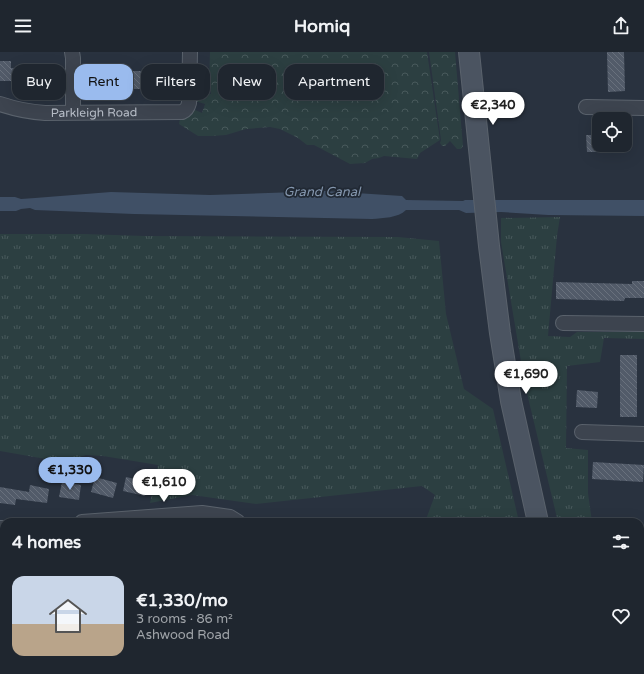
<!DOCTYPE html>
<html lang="en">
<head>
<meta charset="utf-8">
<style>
	body { margin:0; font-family:"Varela Round",sans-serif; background:#272e37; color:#f1f3f6; height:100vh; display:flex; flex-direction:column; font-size:15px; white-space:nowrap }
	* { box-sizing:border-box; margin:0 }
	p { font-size:13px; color:#a1a5aa }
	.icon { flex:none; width:22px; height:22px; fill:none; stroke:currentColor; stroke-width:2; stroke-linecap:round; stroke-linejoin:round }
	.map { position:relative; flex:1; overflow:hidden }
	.drawer { position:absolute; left:0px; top:466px; width:644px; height:156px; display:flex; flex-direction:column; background:#1f262f; border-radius:12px 12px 0 0; box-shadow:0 4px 16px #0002,0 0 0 1px #3c434b }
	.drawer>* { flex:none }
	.banner { position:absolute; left:12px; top:12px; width:400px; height:36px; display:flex; gap:8px }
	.buttons { position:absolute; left:592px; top:60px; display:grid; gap:8px }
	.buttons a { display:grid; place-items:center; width:40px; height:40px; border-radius:8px; background:#1f262f; box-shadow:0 4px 16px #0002,0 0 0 1px #3c434b; font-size:20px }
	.price { position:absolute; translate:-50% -34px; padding:0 9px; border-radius:14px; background:#fff; color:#222; font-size:13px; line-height:26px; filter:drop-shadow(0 1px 2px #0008) }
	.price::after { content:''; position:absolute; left:50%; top:24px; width:12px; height:9px; margin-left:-6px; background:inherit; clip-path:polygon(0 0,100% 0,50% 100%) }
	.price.active { background:#9abbee; color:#111 }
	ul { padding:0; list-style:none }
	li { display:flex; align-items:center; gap:12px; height:100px; padding:0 12px }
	li span { display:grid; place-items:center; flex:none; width:112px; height:80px; border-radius:12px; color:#555 }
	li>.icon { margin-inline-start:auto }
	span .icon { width:48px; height:48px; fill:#fffc; stroke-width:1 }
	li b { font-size:17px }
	h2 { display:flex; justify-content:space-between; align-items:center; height:48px; padding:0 12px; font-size:17px }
	.chip { padding:0 14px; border-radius:12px; background:#1f262f; box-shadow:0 4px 16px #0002,0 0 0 1px #3c434b; font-size:14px; line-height:36px }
	.chip.active { background:#9abbee; color:#111 }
	header { display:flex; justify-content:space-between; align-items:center; height:52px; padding:0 12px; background:#1f262f; font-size:18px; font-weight:800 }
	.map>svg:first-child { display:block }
	.grass { fill:url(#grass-tufts) }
	.forest { fill:url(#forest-crowns) }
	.water { fill:#405066 }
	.building { fill:url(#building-back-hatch) }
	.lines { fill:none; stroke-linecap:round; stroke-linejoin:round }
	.street-casing { stroke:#5a626c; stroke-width:16 }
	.secondary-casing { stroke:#5a626c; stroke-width:22 }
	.street { stroke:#3d444f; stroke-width:14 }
	.secondary { stroke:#4b5461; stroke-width:20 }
	.labels { text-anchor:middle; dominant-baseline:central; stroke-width:3.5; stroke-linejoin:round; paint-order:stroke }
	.street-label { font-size:12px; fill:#b9bfc9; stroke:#212934 }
	.water-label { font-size:13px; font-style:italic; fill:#8496ad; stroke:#212934 }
</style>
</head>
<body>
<header><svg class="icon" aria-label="menu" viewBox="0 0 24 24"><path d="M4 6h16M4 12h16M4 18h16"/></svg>Homiq<svg class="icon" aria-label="share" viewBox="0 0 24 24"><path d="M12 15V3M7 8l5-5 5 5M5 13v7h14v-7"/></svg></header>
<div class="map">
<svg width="644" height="622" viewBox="0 0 644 622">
	<defs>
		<pattern id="grass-tufts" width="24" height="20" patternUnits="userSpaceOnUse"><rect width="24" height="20" fill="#2c3f41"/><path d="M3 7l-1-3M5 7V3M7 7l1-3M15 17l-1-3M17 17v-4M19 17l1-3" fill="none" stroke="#48595b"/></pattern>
		<pattern id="forest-crowns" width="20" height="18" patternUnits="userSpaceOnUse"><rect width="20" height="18" fill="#2c3f41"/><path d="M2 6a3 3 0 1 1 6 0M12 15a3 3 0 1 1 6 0" fill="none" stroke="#48595b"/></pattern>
		<pattern id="building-back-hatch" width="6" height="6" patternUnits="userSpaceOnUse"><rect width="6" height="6" fill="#525b69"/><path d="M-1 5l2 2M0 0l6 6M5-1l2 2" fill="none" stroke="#69717d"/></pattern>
	</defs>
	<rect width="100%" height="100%" fill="#29323f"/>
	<!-- grass -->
	<g class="grass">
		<path d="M560,165L557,184L548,284L570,285L577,280H644V287L604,286L600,310L567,314L566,396L588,398V441L592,470H558L525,333L501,190V166Z"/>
		<path d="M0,182H84L145,184L398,185L439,189L446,262L464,337L493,357L519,470H425L435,443L422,434L256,452L192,443L150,451L158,413L103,404L86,403L63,410L0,399Z"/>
		<path d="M640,583H644V622H600L599,618H640Z"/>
		<path d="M482,618H554L555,622H483Z"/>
	</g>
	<!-- forest -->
	<g class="forest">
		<path d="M210,0H427L440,88L420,101L417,107L384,104L379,106L372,107L365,111L350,112L314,93H307L298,86L280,77L270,75L246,77L226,83L212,84H198L179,72L180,66L193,57L202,61L205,52L195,49L196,42H211L209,33Z"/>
		<path d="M429,0H455L463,94L461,97H457L450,89L445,94H442L440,91L441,88Z"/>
	</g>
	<!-- water -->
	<path class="water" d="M325,139L402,144L406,148L463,149L465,148H644V164L548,163L501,160L466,161L459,158H406C398,166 383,166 372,167L134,162L35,158L30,156L21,157L16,159H0V145H15L21,147L35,146L111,140L210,143Z"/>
	<!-- building -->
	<g class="building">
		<path d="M607,0H624L625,39L608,40Z"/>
		<path d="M0,9H11V16L60,14V38H40V36H15V29H0Z"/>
		<path d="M91,19H167V37H92Z"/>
		<path d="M586,83H599V100H587Z"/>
		<path d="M632,229H644V246H625L624,249L556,247V230L632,232Z"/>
		<rect x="620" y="303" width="17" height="62"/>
		<path d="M577,338L598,340L597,356L576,355Z"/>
		<path d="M593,410L644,413L643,430L592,427Z"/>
		<path d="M95,425L117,431L113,446L91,440Z"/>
		<path d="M126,425L148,430L145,444L123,439Z"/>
		<path d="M62,430L81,433L79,448L59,445Z"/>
		<path d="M30,433L49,437L47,451L16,447L15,453L0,451V435L29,440Z"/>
	</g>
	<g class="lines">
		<defs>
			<g id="street">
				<path d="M72,0L73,6V60"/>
				<path id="s1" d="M0,52C15,57 29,60 45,61L182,60C187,58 188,55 189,51L190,0"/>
				<path d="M586,55L644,56"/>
				<path d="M563,271L644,272"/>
				<path d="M582,380L644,382"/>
				<path d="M82,470L202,461L230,465L238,470"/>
				<path d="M0,476H4"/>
				<path d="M640,518H644"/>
				<path d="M0,612L4,611"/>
				<path d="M66,622L67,618"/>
				<path d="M208,622L210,618"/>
			</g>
			<g id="secondary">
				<path d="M469,0L489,194L500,281L511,349L538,470"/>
				<path d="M578,618L580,622"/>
			</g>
		</defs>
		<!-- street casing -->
		<use href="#street" class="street-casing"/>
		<!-- secondary casing -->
		<use href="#secondary" class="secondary-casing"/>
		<!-- street -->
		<use href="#street" class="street"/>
		<!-- secondary -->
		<use href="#secondary" class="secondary"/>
	</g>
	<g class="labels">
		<!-- street labels -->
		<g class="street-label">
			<text stroke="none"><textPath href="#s1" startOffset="95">Parkleigh Road</textPath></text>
		</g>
		<!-- water labels -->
		<g class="water-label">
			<text x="322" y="140">Grand Canal</text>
		</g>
	</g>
</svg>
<div class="buttons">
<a><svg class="icon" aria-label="locate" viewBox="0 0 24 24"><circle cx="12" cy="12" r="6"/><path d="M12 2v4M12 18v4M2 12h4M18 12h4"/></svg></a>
</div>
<b class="price" style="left:493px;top:74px">€2,340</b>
<b class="price" style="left:526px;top:343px">€1,690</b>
<b class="price active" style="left:70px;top:439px">€1,330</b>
<b class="price" style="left:164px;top:451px">€1,610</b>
<div class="banner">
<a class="chip">Buy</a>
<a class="chip active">Rent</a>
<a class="chip">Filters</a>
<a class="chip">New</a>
<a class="chip">Apartment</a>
</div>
<section class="drawer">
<h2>4 homes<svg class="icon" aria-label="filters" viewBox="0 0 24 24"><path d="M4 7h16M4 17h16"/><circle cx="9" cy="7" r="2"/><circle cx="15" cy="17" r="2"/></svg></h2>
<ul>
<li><span style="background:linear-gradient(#c9d6e8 60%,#b9a48a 0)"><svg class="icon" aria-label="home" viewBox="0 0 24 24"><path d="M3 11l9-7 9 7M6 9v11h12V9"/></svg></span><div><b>€1,330/mo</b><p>3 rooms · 86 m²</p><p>Ashwood Road</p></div><svg class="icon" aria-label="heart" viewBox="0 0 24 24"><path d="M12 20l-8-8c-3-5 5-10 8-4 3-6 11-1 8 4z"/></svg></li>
</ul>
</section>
</div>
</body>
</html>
